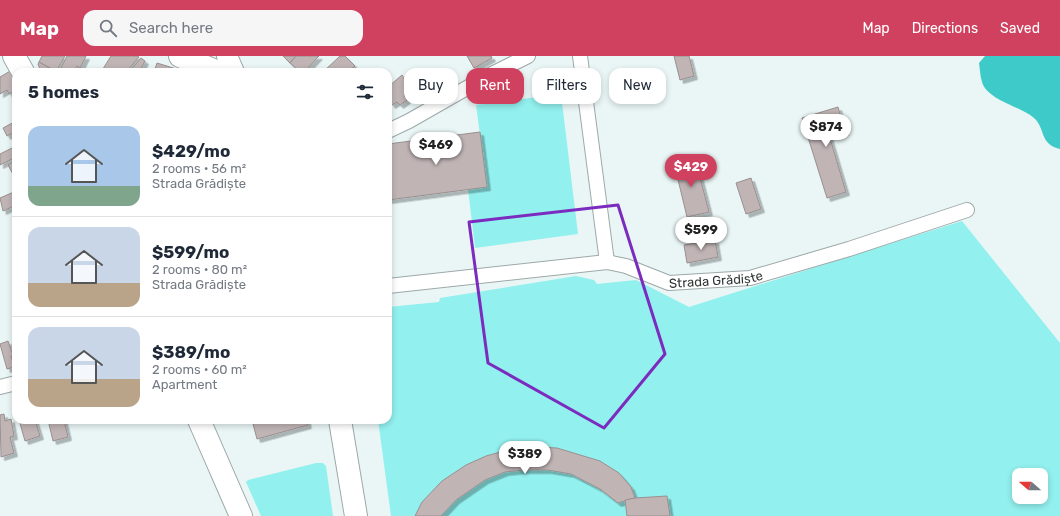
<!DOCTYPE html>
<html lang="en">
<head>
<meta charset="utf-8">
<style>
	body { margin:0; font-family:Rubik,sans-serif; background:#f6f6f7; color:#1f2937; height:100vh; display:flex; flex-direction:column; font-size:15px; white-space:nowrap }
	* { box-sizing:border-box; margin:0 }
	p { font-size:13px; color:#747a83 }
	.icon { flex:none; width:22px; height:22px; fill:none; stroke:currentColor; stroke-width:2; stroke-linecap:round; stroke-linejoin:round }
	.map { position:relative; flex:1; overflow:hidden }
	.sheet { position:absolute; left:12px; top:12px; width:380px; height:356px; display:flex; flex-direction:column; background:#fff; border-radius:12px; box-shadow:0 2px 6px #0003 }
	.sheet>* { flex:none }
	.hud { position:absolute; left:404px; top:12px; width:380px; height:36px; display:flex; gap:8px }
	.needle { width:26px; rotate:290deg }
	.buttons { position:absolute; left:1012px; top:412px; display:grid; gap:8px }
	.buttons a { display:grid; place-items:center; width:36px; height:36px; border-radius:8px; background:#fff; box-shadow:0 2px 6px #0003; font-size:20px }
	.price { position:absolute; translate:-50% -34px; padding:0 9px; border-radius:14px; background:#fff; color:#222; font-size:13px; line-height:26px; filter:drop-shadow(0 1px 2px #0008) }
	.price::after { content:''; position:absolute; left:50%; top:24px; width:12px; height:9px; margin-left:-6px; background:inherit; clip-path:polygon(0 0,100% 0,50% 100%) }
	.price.on { background:#d0405f; color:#fff }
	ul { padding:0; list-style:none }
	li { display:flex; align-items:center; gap:12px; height:100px; padding:0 16px }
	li+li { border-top:1px solid #e0e1e3 }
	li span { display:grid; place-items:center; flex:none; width:112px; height:80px; border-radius:12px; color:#555 }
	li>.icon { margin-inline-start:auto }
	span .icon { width:48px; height:48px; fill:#fffc; stroke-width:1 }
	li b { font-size:17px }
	h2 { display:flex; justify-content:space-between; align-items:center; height:48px; padding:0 16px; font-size:17px }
	.pill { padding:0 14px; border-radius:12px; background:#fff; box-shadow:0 2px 6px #0003; font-size:14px; line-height:36px }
	.pill.on { background:#d0405f; color:#fff }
	header { display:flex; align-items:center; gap:24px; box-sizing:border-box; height:56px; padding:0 20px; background:#d0405f; color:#fff }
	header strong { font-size:19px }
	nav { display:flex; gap:22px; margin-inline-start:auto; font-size:14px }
	.search { width:280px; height:36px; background:#f6f6f7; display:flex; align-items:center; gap:10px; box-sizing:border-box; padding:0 14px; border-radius:12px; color:#747a83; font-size:15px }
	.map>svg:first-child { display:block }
	.green { fill:#92f0ee; fill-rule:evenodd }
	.water { fill:#3ecac8 }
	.building { fill:#c0b4b5; stroke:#9a8f90; filter:url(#shadow) }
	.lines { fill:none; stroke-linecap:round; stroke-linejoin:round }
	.minor-casing { stroke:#9da9a8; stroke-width:16 }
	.secondary-casing { stroke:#9da9a8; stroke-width:22 }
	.primary-casing { stroke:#9da9a8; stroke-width:24 }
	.minor { stroke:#fff; stroke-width:14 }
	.secondary { stroke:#fff; stroke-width:20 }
	.primary { stroke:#fff; stroke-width:22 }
	.marked { fill:none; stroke:#7b2cbf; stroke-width:3; stroke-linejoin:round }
	.labels { text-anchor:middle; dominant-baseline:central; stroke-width:4; stroke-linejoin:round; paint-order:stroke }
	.street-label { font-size:13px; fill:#303535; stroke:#fff }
</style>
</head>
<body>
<header>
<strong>Map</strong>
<div class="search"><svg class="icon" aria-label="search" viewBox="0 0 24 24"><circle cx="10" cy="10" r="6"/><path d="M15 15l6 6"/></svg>Search here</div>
<nav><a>Map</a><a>Directions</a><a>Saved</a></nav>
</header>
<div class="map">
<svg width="1060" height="460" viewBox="0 0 1060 460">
	<defs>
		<filter id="shadow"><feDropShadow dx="3.5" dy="3.5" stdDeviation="0" flood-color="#0004"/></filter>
	</defs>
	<rect width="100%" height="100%" fill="#e9f6f5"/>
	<!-- green -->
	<g class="green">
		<path d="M561,38L578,178L475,192L468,133L487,131L476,49Z"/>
		<path d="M962,165L1060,287V460H391L378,364H388V251L439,246L440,242L576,220L594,224L597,228L636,224L689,251ZM1019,419H1041V441H1019Z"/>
		<path d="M316,407H323L326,410L333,460H261L246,426L248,424Z"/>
	</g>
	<!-- water -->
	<path class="water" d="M985,0H1060V93C1039,88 1046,73 1034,62C1020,50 987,44 982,26C980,20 980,13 979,7Z"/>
	<!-- building -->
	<g class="building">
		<path d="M42,0H65L56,16L39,6Z"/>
		<path d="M67,0H86L80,12L77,10L74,16H59Z"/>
		<path d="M111,0H137L139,1L126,16H101Z"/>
		<path d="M283,0H296L290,7Z"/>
		<path d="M296,0H319L304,16H300L290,7Z"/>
		<path d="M340,0H345L355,10L347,16H323Z"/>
		<path d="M467,0H491L492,2L474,12Z"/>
		<path d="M674,0H689L694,20L680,24Z"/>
		<path d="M141,2L145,5L139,16H129Z"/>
		<path d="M39,6L55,15L54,16H41L38,8Z"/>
		<path d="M157,7L186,16H154Z"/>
		<path d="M12,14L16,20V34L9,38L7,34L0,38V21Z"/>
		<path d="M402,19L411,33L404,40L407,44L400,49L397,46L392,49L388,43V31Z"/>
		<path d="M838,51L845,75L829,79L846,136L827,142L802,62Z"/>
		<path d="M16,65V75L7,80L3,72Z"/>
		<path d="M480,76L487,131L388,144V88Z"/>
		<path d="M16,90V101L0,109V98Z"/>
		<path d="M695,102L709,156L687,161L674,107Z"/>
		<path d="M16,104V119L14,120L8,109Z"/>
		<path d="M751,122L761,153L746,158L736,127Z"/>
		<path d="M16,135V149L3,155L0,142Z"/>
		<path d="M715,184L718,201L687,207L684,189Z"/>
		<path d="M8,285L13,299L11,300L14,311L7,313L0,288Z"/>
		<path d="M4,358L5,365L11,363L14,380L10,381L14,397L1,401L0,359Z"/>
		<path d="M19,364H35L40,380L25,385Z"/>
		<path d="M48,364H64L68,381L53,385Z"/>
		<path d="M252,364H307L308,369L257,383Z"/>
		<path d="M537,391L557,392L600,405L619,417L631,431L635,442L618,447L600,433L571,418L548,414H524L505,416L485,424L456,444L441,460H415L422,446L442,425L466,409L486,400L508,394Z"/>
		<path d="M667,440L670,460H627L625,444L635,442Z"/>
	</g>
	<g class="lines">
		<defs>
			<g id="minor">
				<path d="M580,0L607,206"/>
				<path d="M388,75L409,65L486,21L528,0"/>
				<path id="s1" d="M388,230L607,206L626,210L669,227L750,222L849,193L967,154"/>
				<path d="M0,331L16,327"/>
			</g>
			<path id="secondary" d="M227,0L234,16"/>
			<g id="primary">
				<path d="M14,0L23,16"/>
				<path d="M180,0L218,16"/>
				<path d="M199,364L241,460"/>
				<path d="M340,364L356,460"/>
			</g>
		</defs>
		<!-- minor casing -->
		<use href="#minor" class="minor-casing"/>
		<!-- secondary casing -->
		<use href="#secondary" class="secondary-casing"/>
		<!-- primary casing -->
		<use href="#primary" class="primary-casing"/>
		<!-- minor -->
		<use href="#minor" class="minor"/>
		<!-- secondary -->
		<use href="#secondary" class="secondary"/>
		<!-- primary -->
		<use href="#primary" class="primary"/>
	</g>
	<!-- marked area -->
	<path class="marked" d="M618,149L665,298L604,372L488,307L469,166Z"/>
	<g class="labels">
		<!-- street labels -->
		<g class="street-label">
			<text stroke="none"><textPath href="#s1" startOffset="333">Strada Grădiște</textPath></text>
		</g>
	</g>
</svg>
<div class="buttons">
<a><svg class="needle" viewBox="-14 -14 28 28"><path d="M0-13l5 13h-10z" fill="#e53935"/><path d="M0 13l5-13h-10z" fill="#747a83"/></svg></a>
</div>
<b class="price" style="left:826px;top:92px">$874</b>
<b class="price" style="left:436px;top:110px">$469</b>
<b class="price on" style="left:691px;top:132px">$429</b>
<b class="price" style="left:701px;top:195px">$599</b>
<b class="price" style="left:525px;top:419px">$389</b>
<div class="hud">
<a class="pill">Buy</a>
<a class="pill on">Rent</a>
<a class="pill">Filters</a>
<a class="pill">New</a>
</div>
<section class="sheet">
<h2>5 homes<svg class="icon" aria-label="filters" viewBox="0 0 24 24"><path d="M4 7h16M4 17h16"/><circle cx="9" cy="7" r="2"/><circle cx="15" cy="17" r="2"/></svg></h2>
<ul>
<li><span style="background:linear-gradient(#a9c7e8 75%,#7fa58c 0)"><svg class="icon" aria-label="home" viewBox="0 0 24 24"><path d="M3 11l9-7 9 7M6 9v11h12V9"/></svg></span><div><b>$429/mo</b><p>2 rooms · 56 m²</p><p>Strada Grădiște</p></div></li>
<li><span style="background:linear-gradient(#c9d6e8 70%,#b9a48a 0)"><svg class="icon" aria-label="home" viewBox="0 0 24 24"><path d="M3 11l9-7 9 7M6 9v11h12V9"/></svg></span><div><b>$599/mo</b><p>2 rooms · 80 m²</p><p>Strada Grădiște</p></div></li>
<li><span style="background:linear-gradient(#c9d6e8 65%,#b9a48a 0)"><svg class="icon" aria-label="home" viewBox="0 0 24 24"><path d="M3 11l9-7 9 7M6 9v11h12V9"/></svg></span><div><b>$389/mo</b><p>2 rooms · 60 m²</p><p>Apartment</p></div></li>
</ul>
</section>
</div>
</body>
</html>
